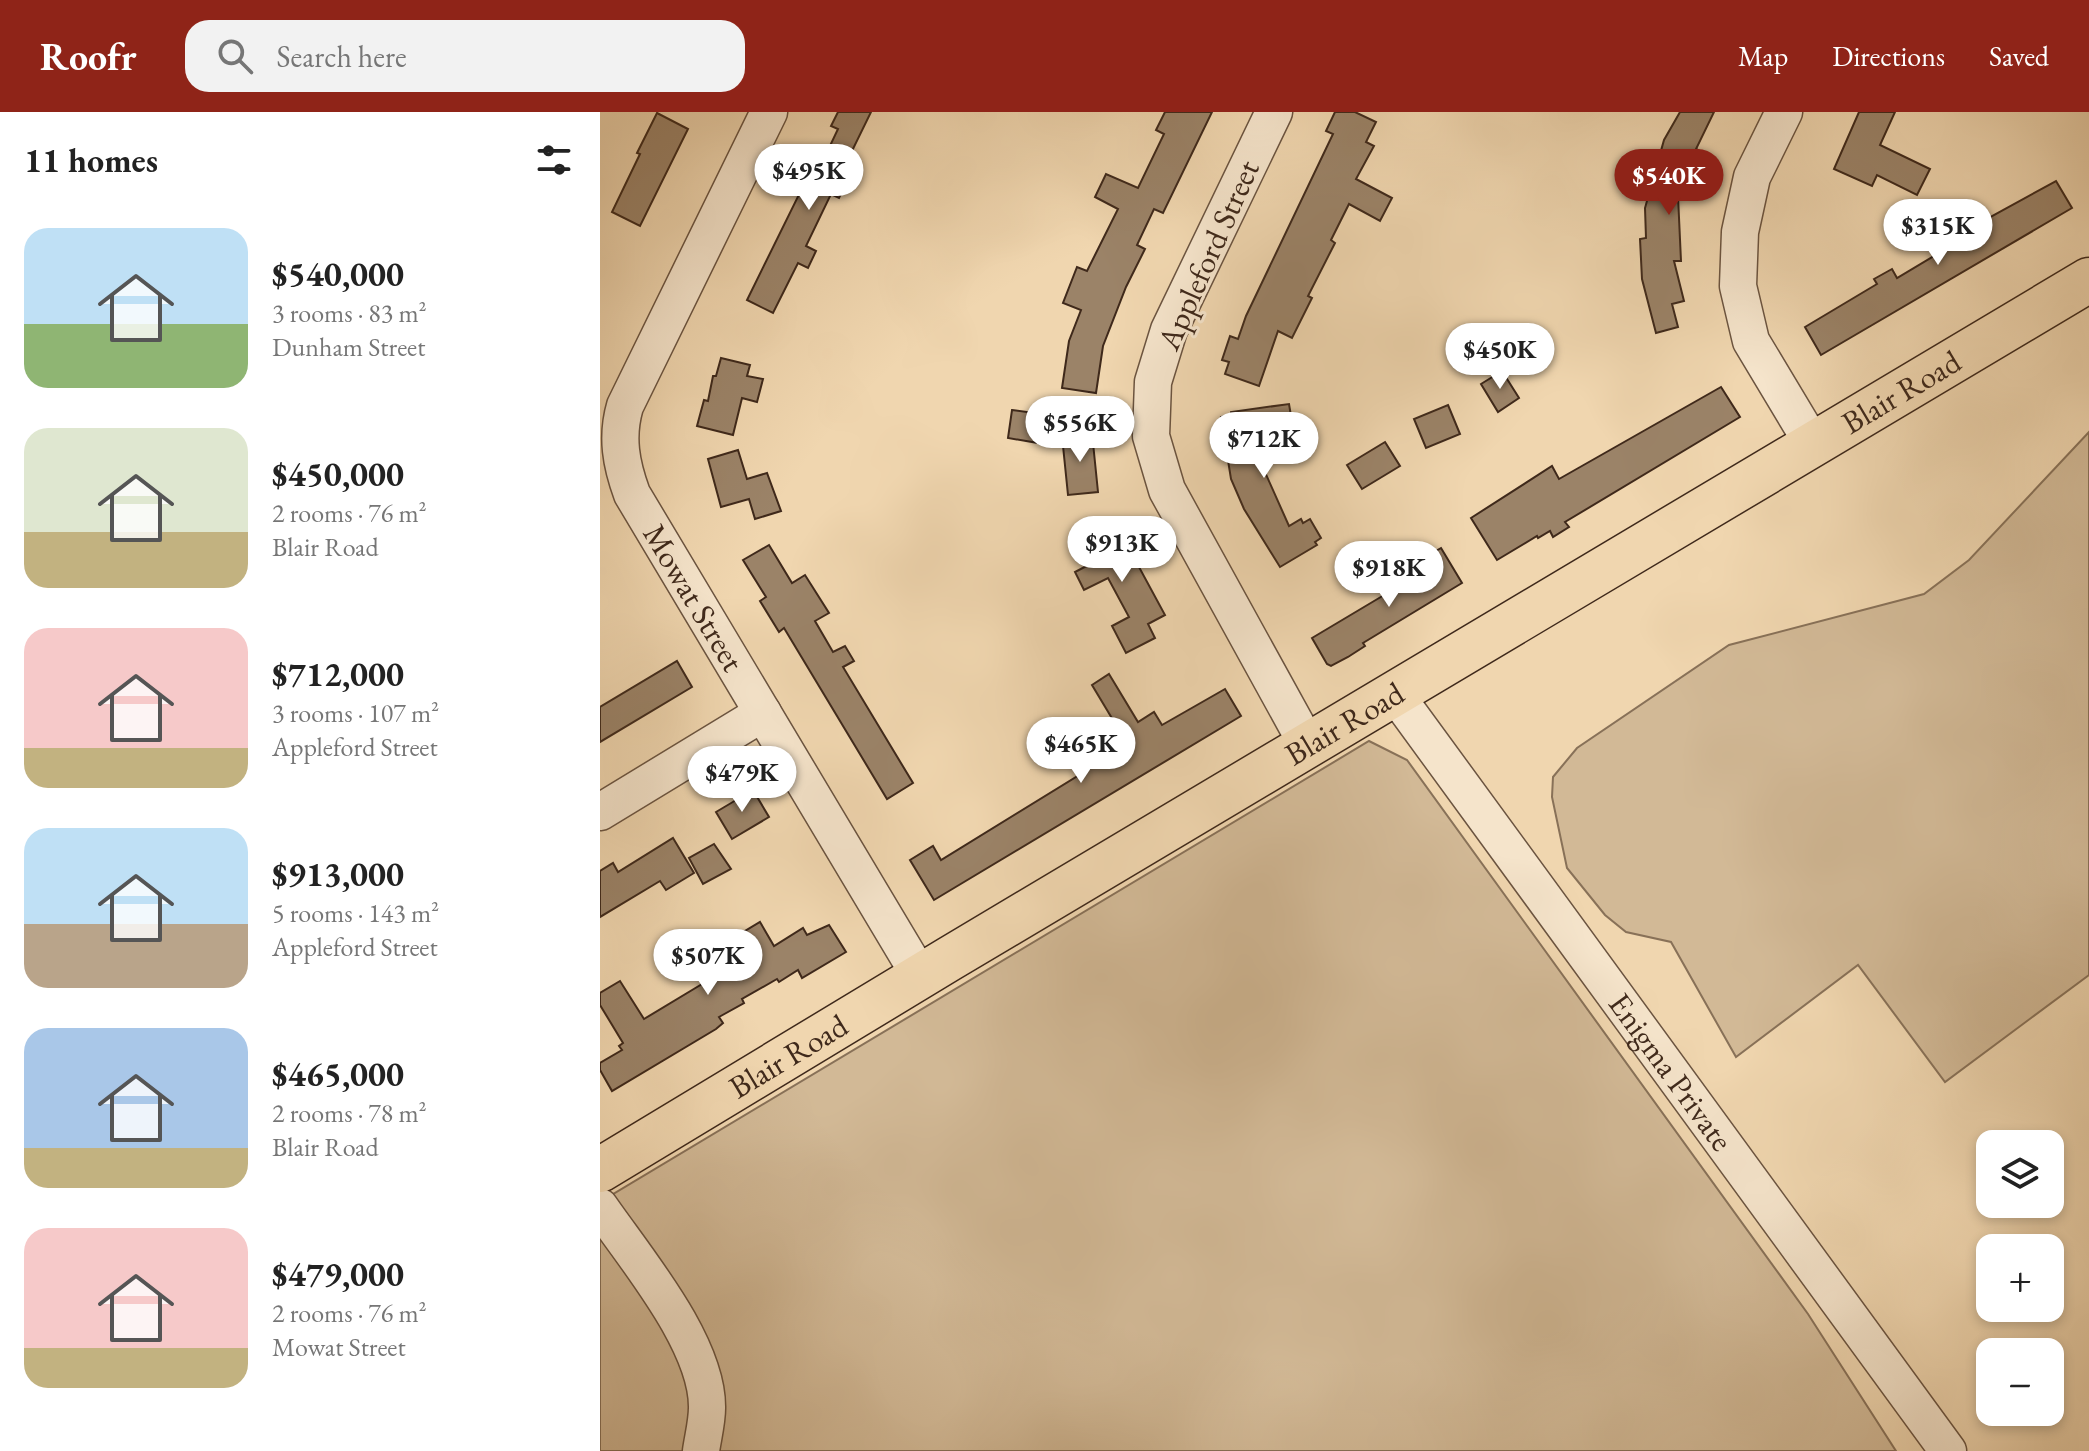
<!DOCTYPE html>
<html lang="en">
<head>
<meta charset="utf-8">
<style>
	body { margin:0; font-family:"EB Garamond",serif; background:#f2f2f2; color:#222; height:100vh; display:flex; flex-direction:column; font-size:30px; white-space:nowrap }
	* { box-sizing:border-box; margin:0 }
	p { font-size:26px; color:#767676 }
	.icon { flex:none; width:44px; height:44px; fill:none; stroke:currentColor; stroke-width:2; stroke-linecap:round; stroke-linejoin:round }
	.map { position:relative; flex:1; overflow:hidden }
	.sheet { display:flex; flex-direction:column; background:#fff; width:600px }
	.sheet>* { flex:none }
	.buttons { position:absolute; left:1376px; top:1018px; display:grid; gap:16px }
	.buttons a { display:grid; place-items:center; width:88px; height:88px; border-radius:16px; background:#fff; box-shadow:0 4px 12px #0003; font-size:40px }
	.price { position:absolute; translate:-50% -68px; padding:0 18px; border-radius:28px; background:#fff; color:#222; font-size:26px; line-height:52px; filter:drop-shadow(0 2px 4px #0008) }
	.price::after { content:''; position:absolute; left:50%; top:48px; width:24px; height:18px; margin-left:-12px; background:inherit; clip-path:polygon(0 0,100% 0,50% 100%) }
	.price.selected { background:#8f2418; color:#fff }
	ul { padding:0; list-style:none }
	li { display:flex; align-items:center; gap:24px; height:200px; padding:0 24px }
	li span { display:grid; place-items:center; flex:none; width:224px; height:160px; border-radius:24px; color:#555 }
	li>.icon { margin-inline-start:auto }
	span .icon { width:96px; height:96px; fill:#fffc; stroke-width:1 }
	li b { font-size:34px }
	h2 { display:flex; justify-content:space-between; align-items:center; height:96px; padding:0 24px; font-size:34px }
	header { display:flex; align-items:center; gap:48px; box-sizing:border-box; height:112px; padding:0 40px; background:#8f2418; color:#fff }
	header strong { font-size:38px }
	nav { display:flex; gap:44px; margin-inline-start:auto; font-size:28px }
	.search { width:560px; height:72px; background:#f2f2f2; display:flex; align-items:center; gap:20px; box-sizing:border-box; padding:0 28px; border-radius:24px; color:#767676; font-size:30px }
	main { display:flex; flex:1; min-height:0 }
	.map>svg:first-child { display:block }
	.green { fill:#d2b996; stroke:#887158; stroke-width:2 }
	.building { fill:#9b8368; stroke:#3f291b; stroke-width:2 }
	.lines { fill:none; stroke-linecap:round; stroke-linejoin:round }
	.minor-casing { stroke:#6b5440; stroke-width:39 }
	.major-casing { stroke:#3f291b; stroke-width:47 }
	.minor { stroke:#f5e4cb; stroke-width:36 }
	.major { stroke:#f0d6af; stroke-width:44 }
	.labels { text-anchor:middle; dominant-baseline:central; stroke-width:6; stroke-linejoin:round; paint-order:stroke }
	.street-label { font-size:32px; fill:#3f291b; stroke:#f5e4cb }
</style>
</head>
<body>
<header>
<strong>Roofr</strong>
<div class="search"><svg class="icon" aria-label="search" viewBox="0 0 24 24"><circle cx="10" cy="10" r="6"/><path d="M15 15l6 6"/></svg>Search here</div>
<nav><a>Map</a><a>Directions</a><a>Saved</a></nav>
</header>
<main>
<section class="sheet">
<h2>11 homes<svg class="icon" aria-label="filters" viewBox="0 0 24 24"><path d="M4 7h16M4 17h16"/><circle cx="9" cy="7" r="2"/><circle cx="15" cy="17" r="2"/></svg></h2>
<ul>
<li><span style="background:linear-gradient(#bfe0f5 60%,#8fb573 0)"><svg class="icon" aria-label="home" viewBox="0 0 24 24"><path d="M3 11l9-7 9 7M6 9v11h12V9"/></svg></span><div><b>$540,000</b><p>3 rooms · 83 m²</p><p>Dunham Street</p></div></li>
<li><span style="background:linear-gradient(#dfe7d0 65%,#c2b280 0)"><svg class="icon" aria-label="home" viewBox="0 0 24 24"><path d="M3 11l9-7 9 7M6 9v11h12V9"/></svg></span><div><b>$450,000</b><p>2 rooms · 76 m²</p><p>Blair Road</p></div></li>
<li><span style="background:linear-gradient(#f6c9c9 75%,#c2b280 0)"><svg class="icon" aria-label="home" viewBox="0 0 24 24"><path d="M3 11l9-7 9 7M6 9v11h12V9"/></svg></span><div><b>$712,000</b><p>3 rooms · 107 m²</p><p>Appleford Street</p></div></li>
<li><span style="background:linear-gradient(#bfe0f5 60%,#b9a48a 0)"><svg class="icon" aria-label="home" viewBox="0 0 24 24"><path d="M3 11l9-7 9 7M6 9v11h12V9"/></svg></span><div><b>$913,000</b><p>5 rooms · 143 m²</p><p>Appleford Street</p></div></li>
<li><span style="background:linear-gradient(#a9c7e8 75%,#c2b280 0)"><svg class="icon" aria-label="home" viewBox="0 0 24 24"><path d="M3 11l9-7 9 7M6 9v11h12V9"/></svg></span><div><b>$465,000</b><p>2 rooms · 78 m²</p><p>Blair Road</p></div></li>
<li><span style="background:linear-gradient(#f6c9c9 75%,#c2b280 0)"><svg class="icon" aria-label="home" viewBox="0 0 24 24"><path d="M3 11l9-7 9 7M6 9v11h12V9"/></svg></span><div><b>$479,000</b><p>2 rooms · 76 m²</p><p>Mowat Street</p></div></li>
</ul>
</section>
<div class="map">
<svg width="1489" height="1339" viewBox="0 0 1489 1339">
	<rect width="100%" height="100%" fill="#f0d6af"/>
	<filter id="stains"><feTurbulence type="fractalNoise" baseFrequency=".0025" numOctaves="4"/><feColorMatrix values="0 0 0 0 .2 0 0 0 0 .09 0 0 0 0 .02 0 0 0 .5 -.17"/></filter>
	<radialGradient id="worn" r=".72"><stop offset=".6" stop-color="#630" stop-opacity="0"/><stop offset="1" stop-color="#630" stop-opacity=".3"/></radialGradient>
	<!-- green -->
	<g class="green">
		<path d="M1489,320V863L1345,970L1258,853L1136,945L1071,830L1026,820L1005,803L967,756L952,685L953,665L977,636L1129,533L1324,482L1369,448Z"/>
		<path d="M769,629L807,648L1208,1202L1296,1339H0V1090Z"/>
	</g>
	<!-- building -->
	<g class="building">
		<path d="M238,0H271L249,45L257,49L239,86L231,82L206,134L216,139L208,156L198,151L173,201L147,188L215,50L221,53L238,17L231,14Z"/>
		<path d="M565,0H612L563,101L554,97L537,133L545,137L526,175L503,234L496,281L462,276L469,229L481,198L463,191L477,155L487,159L518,97L495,85L506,62L538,76L564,22L556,18Z"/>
		<path d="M735,0H755L776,10L766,30L774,34L756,67L792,86L780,109L749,92L731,128L735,131L708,184L712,186L692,226L678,219L659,274L625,262L629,250L622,248L630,224L638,227L646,204L733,22L726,19Z"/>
		<path d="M1080,0H1114L1096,37L1100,39L1086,87L1078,84L1081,149H1074L1084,189L1072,192L1078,215L1056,221L1042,167L1040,127L1046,126L1045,96L1064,28Z"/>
		<path d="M1259,0H1295L1280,33L1330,57L1317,83L1277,63L1272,74L1234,57Z"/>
		<path d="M57,1L88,17L40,114L12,100L40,42L37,41Z"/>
		<path d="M1456,69L1472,96L1221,243L1205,215L1277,172L1274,167L1292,157L1297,166L1344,138L1342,134L1361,121Z"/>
		<path d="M121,246L150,253L147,264L163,267L157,290L142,286L133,323L97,314L104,288L108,289L113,264H116Z"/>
		<path d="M902,259L919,286L898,300L881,272Z"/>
		<path d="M1121,275L1140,305L965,410L969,415L953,425L950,419L938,426L937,424L897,448L871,406L952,354L959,367Z"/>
		<path d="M689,292L694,322L652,331L689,414L701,407L703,411L710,407L721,426L715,430L717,433L680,455L644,397L631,367L621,305L631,303V300Z"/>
		<path d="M848,293L860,322L826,336L814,307Z"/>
		<path d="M412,298L442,302L438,331L408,326Z"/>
		<path d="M492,321L498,380L468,383L462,324Z"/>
		<path d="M785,330L800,354L762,377L747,353Z"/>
		<path d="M138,338L147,367L167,361L181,399L155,407L149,387L121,395L108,347Z"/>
		<path d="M513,407L565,503L548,512L555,526L526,541L512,514L529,505L508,466L484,478L475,460L498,448L484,422Z"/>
		<path d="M169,433L192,471L205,463L229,501L215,509L233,540L245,534L254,549L243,555L313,671L287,687L184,516L179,520L160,489L166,485L143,448Z"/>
		<path d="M841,436L862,471L763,531L765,534L748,545L731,554L727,552L712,526L816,464L810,454Z"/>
		<path d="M77,549L92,575L0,630V595Z"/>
		<path d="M509,562L538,610L554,600L562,613L625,577L641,604L334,788L310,748L333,734L341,748L528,633L492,573Z"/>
		<path d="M153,678L169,705L132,727L116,700Z"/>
		<path d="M73,726L94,761L66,778L60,769L0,805V759L13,751L18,760Z"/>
		<path d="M114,732L131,757L103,772L89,746Z"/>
		<path d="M160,810L174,834L203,816L207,823L229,813L246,840L202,866L198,858L179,870L177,867L142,887L144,891L119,905L123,911L116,917L12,979L0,958V951L22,938L19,934L23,931L0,893V881L20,869L44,907L112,866L100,846Z"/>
	</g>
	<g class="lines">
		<defs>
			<g id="minor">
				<path id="s1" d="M169,0L25,294C16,325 21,352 32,382L320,864"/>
				<path d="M674,0L569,218L553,270L551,324L567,378L708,634"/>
				<path d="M1184,0L1152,65L1140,120L1138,174L1151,229L1214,334"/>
				<path id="s2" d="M795,582L1348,1339"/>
				<path d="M0,700L163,601"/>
				<path d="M0,1095C36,1147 108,1232 107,1296C107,1310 103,1325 101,1339"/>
			</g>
			<g id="major">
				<path id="s3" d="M0,1058L349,847L1489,168"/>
			</g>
		</defs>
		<!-- minor casing -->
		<use href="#minor" class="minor-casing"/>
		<!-- major casing -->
		<use href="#major" class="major-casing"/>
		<!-- minor -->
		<use href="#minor" class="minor"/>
		<!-- major -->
		<use href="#major" class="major"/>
	</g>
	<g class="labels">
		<!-- street labels -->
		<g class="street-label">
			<text transform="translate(608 143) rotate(-66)">Appleford Street</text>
			<text stroke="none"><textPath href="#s3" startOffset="1516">Blair Road</textPath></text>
			<text stroke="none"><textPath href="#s1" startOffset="538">Mowat Street</textPath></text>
			<text stroke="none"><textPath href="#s3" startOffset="868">Blair Road</textPath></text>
			<text stroke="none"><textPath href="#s3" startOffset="220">Blair Road</textPath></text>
			<text stroke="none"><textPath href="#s2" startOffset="468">Enigma Private</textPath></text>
		</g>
	</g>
	<rect width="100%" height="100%" filter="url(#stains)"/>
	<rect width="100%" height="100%" fill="url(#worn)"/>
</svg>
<div class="buttons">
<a><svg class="icon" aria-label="layers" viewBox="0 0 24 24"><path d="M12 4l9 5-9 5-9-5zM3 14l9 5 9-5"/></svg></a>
<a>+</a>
<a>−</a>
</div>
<b class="price" style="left:209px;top:100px">$495K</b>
<b class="price selected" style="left:1069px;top:105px">$540K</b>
<b class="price" style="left:1338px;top:155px">$315K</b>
<b class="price" style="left:900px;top:279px">$450K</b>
<b class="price" style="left:480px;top:352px">$556K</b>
<b class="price" style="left:664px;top:368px">$712K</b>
<b class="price" style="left:522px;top:472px">$913K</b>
<b class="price" style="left:789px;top:497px">$918K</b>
<b class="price" style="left:481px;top:673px">$465K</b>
<b class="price" style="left:142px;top:702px">$479K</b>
<b class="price" style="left:108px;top:885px">$507K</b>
</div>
</main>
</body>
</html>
